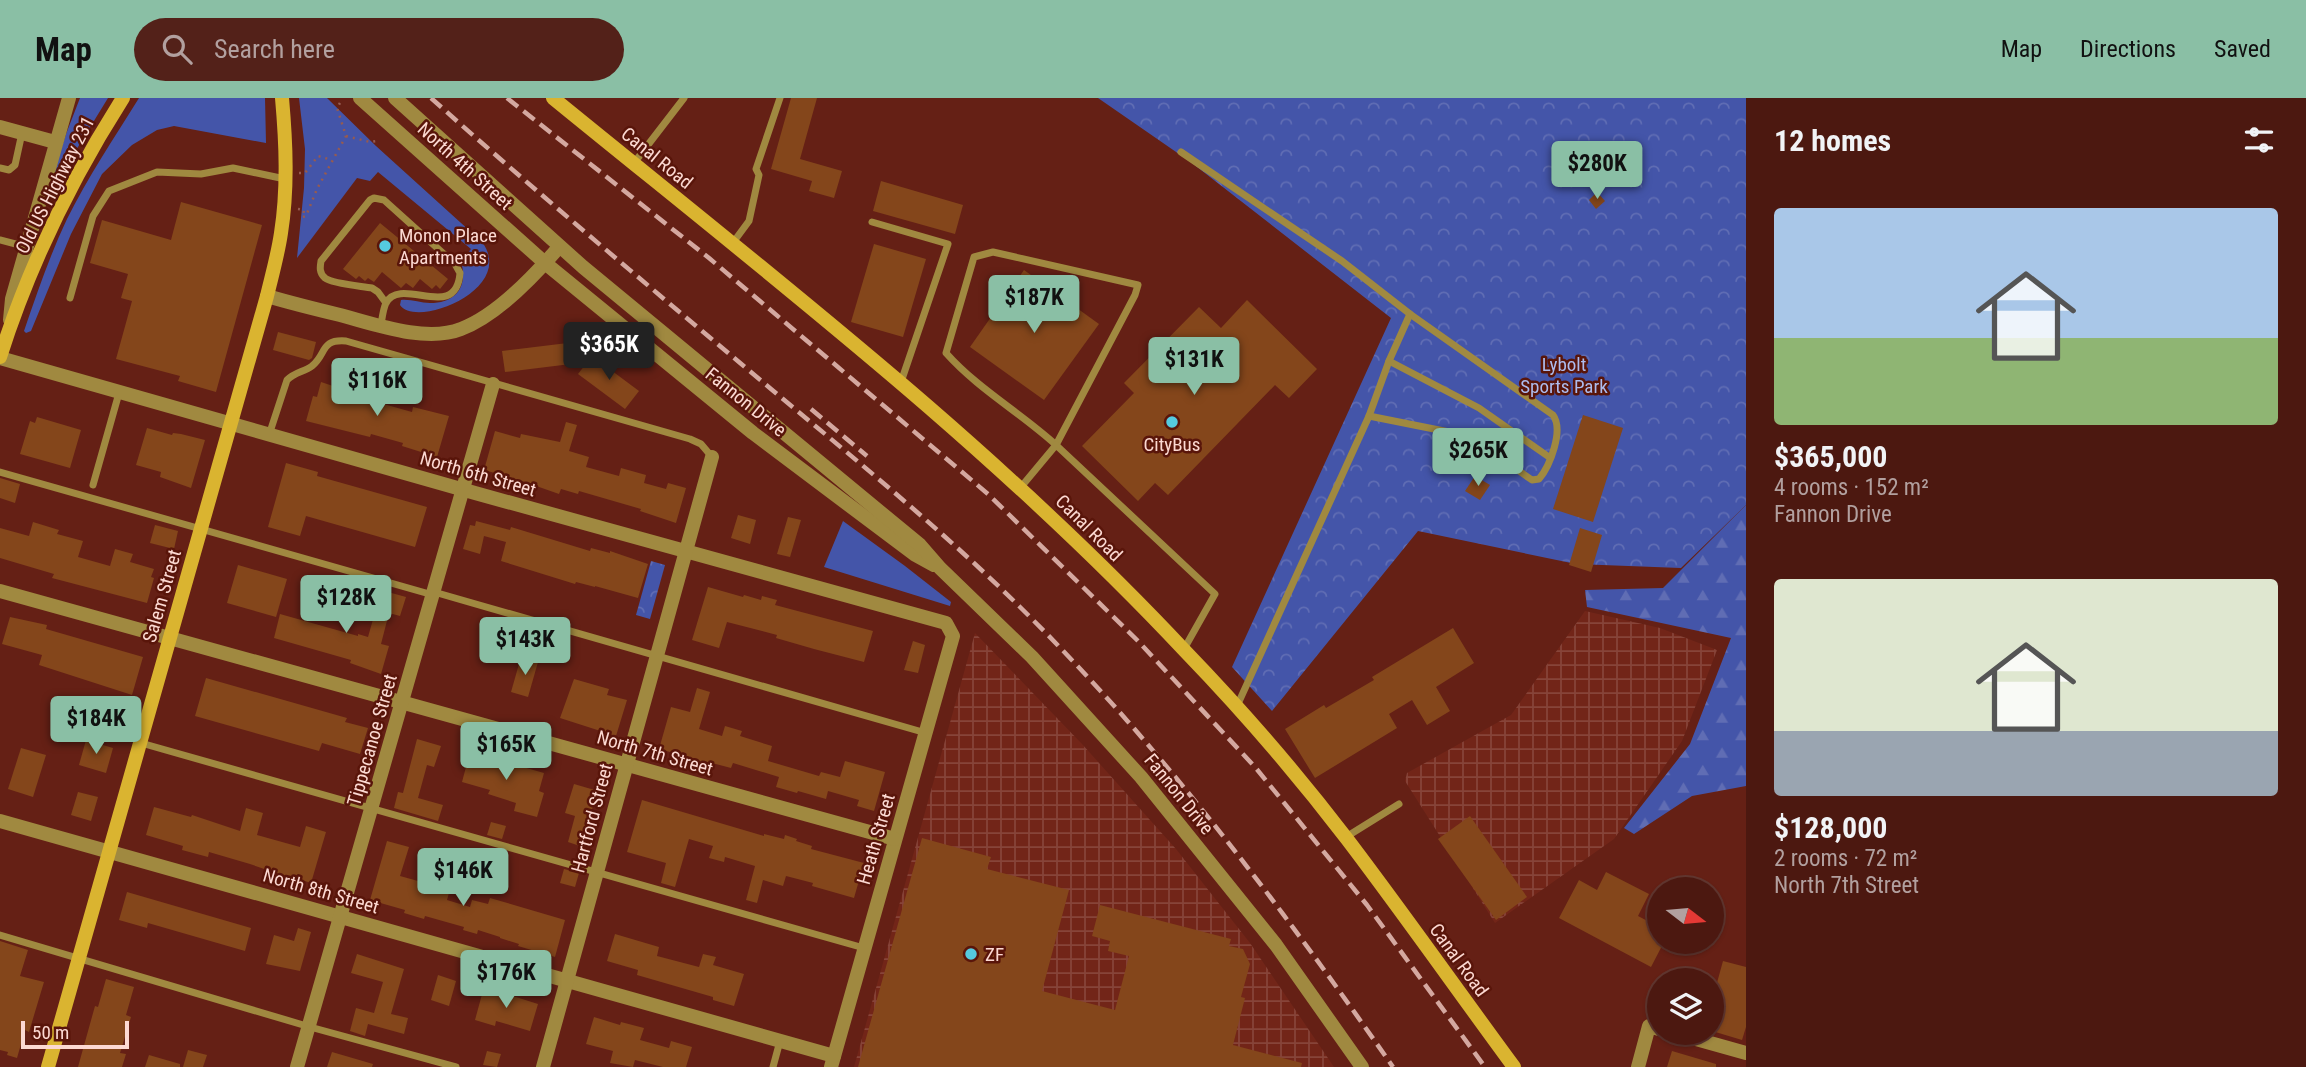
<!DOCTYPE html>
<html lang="en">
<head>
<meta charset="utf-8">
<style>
	body { margin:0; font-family:"Roboto Condensed",sans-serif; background:#532119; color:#f1f3f6; height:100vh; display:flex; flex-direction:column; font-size:26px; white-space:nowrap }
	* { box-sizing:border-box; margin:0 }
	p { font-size:23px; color:#b2a09f }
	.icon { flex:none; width:38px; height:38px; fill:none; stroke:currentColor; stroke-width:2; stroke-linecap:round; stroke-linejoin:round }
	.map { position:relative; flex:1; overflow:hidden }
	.details { display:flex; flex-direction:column; background:#4c1810; width:560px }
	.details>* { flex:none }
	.needle { width:46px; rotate:106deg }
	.tools { position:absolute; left:1647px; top:779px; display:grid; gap:14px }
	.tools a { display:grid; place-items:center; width:77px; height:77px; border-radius:50%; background:#4c1810; box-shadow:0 2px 5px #0004,0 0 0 2px #633730; font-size:35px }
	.scale { position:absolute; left:21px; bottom:18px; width:108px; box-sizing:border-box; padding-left:7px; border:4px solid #fcd9d2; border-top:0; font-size:19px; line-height:24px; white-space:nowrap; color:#fcd9d2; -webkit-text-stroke:5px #59150a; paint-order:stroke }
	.price { position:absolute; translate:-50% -60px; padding:0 16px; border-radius:7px; background:#8abfa5; color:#111; font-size:23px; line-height:46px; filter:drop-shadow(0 2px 4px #0008) }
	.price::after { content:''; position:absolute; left:50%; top:42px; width:21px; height:16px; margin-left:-10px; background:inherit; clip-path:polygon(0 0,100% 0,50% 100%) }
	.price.selected { background:#222; color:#fff }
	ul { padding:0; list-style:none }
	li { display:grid; align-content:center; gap:14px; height:371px; padding:0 28px }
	li span { display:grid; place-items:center; height:217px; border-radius:7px; color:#555 }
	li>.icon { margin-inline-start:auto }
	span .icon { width:126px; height:126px; fill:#fffc; stroke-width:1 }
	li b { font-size:30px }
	h2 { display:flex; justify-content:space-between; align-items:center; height:84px; padding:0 28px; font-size:30px }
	header { display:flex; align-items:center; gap:42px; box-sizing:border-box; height:98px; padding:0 35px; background:#8abfa5; color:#111 }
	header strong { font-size:33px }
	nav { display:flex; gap:38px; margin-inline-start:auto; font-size:24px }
	.search { width:490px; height:63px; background:#532119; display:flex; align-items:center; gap:18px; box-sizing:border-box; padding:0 24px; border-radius:38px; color:#b2a09f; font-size:26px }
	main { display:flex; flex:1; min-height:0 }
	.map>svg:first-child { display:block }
	.industrial { fill:url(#industrial-grid) }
	.green { fill:#4455a9 }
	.forest { fill:url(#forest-firs) }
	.park { fill:url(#park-crowns) }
	.building { fill:#84461b }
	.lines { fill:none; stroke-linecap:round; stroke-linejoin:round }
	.path { stroke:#955b51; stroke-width:2.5; stroke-dasharray:2 5; stroke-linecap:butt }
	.service { stroke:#a08940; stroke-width:7 }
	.minor { stroke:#a08940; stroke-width:14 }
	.tertiary { stroke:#a08940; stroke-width:14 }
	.secondary { stroke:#dab430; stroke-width:14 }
	.rail { stroke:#d4a8a0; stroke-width:4.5; stroke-dasharray:14 7; stroke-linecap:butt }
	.poi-dot { fill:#55cadf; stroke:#59150a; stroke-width:2.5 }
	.labels { text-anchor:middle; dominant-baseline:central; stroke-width:5; stroke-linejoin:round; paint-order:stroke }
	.street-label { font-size:19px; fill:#fcd9d2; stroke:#59150a }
	.poi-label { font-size:19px; fill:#fcd9d2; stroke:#59150a; text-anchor:start }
	.park-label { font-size:19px; fill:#adbcee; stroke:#59150a }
</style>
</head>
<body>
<header>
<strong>Map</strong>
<div class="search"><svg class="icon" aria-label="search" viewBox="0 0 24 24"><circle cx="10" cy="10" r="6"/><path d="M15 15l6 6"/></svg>Search here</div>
<nav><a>Map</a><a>Directions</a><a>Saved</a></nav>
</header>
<main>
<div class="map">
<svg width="1746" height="969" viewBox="0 0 1746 969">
	<defs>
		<pattern id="industrial-grid" width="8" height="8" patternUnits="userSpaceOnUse" patternTransform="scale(1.75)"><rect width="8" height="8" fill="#722518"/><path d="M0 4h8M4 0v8" fill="none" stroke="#874439"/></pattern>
		<pattern id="forest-firs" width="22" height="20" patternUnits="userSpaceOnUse" patternTransform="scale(1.75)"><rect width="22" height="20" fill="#4455a9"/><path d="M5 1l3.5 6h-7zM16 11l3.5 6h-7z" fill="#606db4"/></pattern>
		<pattern id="park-crowns" width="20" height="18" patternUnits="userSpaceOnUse" patternTransform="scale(1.75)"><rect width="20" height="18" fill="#4455a9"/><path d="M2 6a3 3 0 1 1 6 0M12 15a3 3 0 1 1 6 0" fill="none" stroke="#606db4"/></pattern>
	</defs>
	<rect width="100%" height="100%" fill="#652015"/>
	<!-- industrial -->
	<g class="industrial">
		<path d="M1585,513L1660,530L1717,552L1682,643L1614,741L1495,825L1405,683L1407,675L1511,617Z"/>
		<path d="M975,535L1082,646L1176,751L1250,845L1334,969H854Z"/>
	</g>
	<!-- green -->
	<g class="green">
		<path d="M80,0H108L70,62L48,104L45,101L66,36Z"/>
		<path d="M139,0H265L266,45L174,28L157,32L132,47L102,76L71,136L31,233L26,235L24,233C37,195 50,157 67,121C88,79 114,40 139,0Z"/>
		<path d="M299,0H327L376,48L482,144C517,191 416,231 400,207L401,202C411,201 420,205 430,205C457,205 468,188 461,163L471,151L378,74L370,83L357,80L297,160L304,90L305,51Z"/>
		<path d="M843,423L905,468L951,504L950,508L824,469Z"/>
	</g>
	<!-- forest -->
	<path class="forest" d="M1746,407V688L1692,698L1634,736L1624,730L1690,646L1731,540L1587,509L1585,492L1663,490Z"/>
	<!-- park -->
	<g class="park">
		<path d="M1098,0H1746V407L1681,470L1576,466L1418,433L1272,613L1232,569L1391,220L1192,65Z"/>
		<path d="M651,463L665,467L650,521L636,517Z"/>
	</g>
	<!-- building -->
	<g class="building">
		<path d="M791,0H817L800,61L842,73L834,100L809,93L812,83L771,71Z"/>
		<path d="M881,83L963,107L955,136L873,113Z"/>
		<path d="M1597,94L1605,103L1596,111L1589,102Z"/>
		<path d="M181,104L262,127L216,294L178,283L180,278L116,261L132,203L121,200L128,176L90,165L102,122L171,142Z"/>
		<path d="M380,125L448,181L440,191L436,187L432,191L420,181L413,190L406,185L401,190L382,174L374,184L368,180L365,183L359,178L356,181L343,171Z"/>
		<path d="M874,146L926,161L903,239L851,224Z"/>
		<path d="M1024,172L1099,226L1044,302L970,249Z"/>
		<path d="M1247,202L1317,271L1289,300L1275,287L1168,397L1155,385L1138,403L1082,348L1134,295L1124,285L1199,209L1221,230Z"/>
		<path d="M278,234L316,244L312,260L309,262L273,252Z"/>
		<path d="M576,244L579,265L505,274L502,253Z"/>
		<path d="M592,258L639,293L625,311L578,276Z"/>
		<path d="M335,279L348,283L346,289L382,300L380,305L412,314L413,309L449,318L437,359L402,348L403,345L371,336L370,339L306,323L313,298L317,299L321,284L333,288Z"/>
		<path d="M1583,317L1623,330L1593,424L1553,411Z"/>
		<path d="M37,319L81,332L70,370L20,356L30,323L35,325Z"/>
		<path d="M566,324L577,327L569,353L589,359L586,369L619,378L621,370L646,377L644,385L666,391L668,385L686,390L676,425L640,413L641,411L579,393L578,396L561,391L559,396L522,383L521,388L508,384L509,379L484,372L495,333L520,340L521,336L560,344Z"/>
		<path d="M147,330L172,337L173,335L181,336L205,342L191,390L160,379L161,374L136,367Z"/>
		<path d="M286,365L318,374L317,378L427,409L415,449L306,418L300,438L268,429Z"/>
		<path d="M1475,378L1490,387L1480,402L1465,393Z"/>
		<path d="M0,380L20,386L15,405L0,400Z"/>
		<path d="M738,417L756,422L750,446L731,440Z"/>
		<path d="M788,419L801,422L790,459L777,456Z"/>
		<path d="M476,423L510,432L511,429L590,453L591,450L610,455V453L648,466L638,500L595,488V489L576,484L575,486L501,463L506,444L484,438L480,456L463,451L470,427L475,428Z"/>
		<path d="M33,424L59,432L57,436L83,443L78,459L110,468L115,451L133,456L130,464L154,471L151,479L154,480L147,505L52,480L54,476L0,460V430L29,438Z"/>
		<path d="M155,427L178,433L174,451L150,445Z"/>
		<path d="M1580,430L1602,437L1591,474L1569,467Z"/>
		<path d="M238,467L287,481L276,519L227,505Z"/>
		<path d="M708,489L743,499L744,497L761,502L762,498L777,502L775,507L873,533L864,564L814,551L776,540L777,537L727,524L719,550L692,542Z"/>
		<path d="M377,491L406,499L400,518L389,515L381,546L389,548L381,576L350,565L351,562L274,540L280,516L358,538V536L368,539L376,511L371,510Z"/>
		<path d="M10,519L47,527L46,531L143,559L132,597L39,567L42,557L2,546Z"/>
		<path d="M1453,530L1474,565L1436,589L1450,613L1427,627L1412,602L1389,616L1397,630L1315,680L1285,631L1324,607L1326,610L1374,582L1372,579Z"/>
		<path d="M913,543L925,547L918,575L904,572Z"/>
		<path d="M521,559L538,564L528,599L511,594Z"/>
		<path d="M206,580L347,620L345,624L368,630L360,656L322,645L319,653L195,618Z"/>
		<path d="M574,581L609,591L607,597L627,602L616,638L560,620Z"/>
		<path d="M697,590L710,594L699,631L722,638L725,628L742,633L740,638L772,648L768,663L819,678L821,674L840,679L845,663L885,674L874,713L857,708L859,702L828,693L826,701L798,693L797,695L776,689L779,679L733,665L731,670L712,665L711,669L695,664L696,661L659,651L671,609L690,614Z"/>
		<path d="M417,641L441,648L434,669L427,667L418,700L443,707L438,723L394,710L398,694L403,695Z"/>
		<path d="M86,642L113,650L106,675L79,667Z"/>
		<path d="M21,650L46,657L33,699L8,691Z"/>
		<path d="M470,654L544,675L539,693L544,695L537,719L514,713L516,705L488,696L490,692L462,684Z"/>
		<path d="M574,686L598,693L580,748L568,744L575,718L565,715Z"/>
		<path d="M78,694L98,699L91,723L71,717Z"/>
		<path d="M642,702L764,738V736L784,741L785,737L797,741L796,743L812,748L811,751L864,765L854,800L812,788L813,785L786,778L783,788L763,782L757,805L746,802L755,768L725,759L724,764L709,760L713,748L689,741L675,789L661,785L666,765L627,754Z"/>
		<path d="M154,709L191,719L192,717L240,733L246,710L263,715L257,737L300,749L306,728L326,734L311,785L286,777L285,783L269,779L270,773L250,766L209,754L208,759L182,752L183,748L146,737Z"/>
		<path d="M1470,718L1527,799L1496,822L1438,741Z"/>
		<path d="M491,724L506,728L502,741L487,737Z"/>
		<path d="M922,740L991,759L987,771L1069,792L1042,893L1115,912L1129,858L1108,853L1110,843L1092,838L1100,807L1231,841L1229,848L1243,851L1250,866L1241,899L1245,900L1233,947L1302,965L1301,969H858Z"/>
		<path d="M387,743L409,749L400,778L436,788L437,784L451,788L447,802L470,809L472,802L488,806L490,800L565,822L555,859L518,848L519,846L500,840V839L478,832L477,836L463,832L464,829L425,818L424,821L404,815L405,812L370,802Z"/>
		<path d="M564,771L579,775L575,789L560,785Z"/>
		<path d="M1606,774L1649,796L1638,818L1659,829V844H1664L1651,869L1559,820L1579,782L1597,792Z"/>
		<path d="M127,794L251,830L245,853L148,825L147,830L119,822Z"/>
		<path d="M298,830L311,834L300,873L266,866L274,837L294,843Z"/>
		<path d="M615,836L659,849L657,858L699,869L703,856L716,859L713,867L744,876L734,908L713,902V899L637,877L638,872L607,863Z"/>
		<path d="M0,843L28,852L20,878L44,884L29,934L25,932L17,960L7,957L8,954L0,952Z"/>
		<path d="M357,856L404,871L391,916L408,920L404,936L368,926L365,938L350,933L356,910L374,915L383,884L351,875Z"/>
		<path d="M1723,863L1746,869V929L1742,942L1712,933V903Z"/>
		<path d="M438,877L456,883L449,908L431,902Z"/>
		<path d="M106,881L134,889L126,917L131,919L120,955L126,956L122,969H78L95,908L98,909Z"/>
		<path d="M484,889L538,906L530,933L496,923L495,928L475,922Z"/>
		<path d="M594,919L620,927L621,924L644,930L640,942L669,950L671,943L692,949L686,969H663L635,962L633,969L610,965L613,953L586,946Z"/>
		<path d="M188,952L207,957L203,969H183Z"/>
		<path d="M487,953L501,956L497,969L483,967Z"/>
		<path d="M1672,953L1716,966V969H1667Z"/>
		<path d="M332,954L373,966L372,969H327Z"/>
		<path d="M149,957L180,966V969H145Z"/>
	</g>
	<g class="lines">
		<!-- path -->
		<g class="path">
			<path d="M346,38L370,44L377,43"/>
			<path d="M299,75H305L318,58L332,62"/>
			<path d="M298,111L304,112L303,119"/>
			<path d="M303,119L306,118L317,91L346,38L337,10L340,5"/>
		</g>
		<!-- service -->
		<g class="service">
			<path d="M1181,54L1342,163L1410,216L1553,317C1564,332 1550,368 1539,381L1532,382L1469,338L1369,318"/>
			<path d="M634,65L684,0"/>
			<path d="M0,70L9,72L15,67L22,35"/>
			<path d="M872,124L948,146L901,284"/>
			<path d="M0,142L27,149"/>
			<path d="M732,146L749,123L759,77L756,71L780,0"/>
			<path d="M993,154L1138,187L1135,197L1056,347C1021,315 978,291 946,255L974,159Z"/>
			<path d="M70,200L93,118L109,93L157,74L201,76L233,70L285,81"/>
			<path d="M381,227C382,221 383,211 386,205C401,177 456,225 460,175L455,166L384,102L374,100L370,102L321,163C320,169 319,175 325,180C333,186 361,188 372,190L378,194L386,205"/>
			<path d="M1389,263L1479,310L1549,359"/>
			<path d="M269,337L287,282C295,274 304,274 312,268C327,256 320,241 346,243L690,341L701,346L712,359"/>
			<path d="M0,374L433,497"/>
			<path d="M93,387L119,295"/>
			<path d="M1021,389L1056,347L1215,496L1184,551"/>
			<path d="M434,494L926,635"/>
			<path d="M1237,608L1369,318L1389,263L1410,216"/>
			<path d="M141,645L864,850"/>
			<path d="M1346,739L1399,706"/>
			<path d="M0,837L310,929L456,969"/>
			<path d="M773,969L780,943"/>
		</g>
		<!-- minor -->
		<g class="minor">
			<path d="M0,29L55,44"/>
			<path d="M267,198C291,205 315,211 340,217C374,226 426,245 461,231C496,218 535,177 559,149"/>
			<path d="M10,222L12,201L69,0"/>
			<path d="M0,260L475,395L946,525L953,538L831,969"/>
			<path d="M0,493L895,741"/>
			<path d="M0,723L834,958"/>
			<path d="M1671,934L1746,955"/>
			<path d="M297,969L493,286"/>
			<path d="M543,969L712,359"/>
			<path d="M1638,969L1649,928L1659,931"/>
		</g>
		<!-- tertiary -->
		<g class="tertiary">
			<path d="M360,0L545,165L753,335L914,456L934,467"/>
			<path d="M395,0L583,169L920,447L940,470L1032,559L1141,679L1276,847L1362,969"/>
		</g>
		<!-- secondary -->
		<g class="secondary">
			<path d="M553,0C770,177 993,348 1185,553C1241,611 1298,677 1347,741C1404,816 1458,893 1514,969"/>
			<path d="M0,259C29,168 72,80 123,0"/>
			<path d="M48,969L267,198C272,177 278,156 281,135C288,90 286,45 282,0"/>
		</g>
		<!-- rail -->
		<g class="rail">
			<path d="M431,0C542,99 657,195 771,291C856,362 942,432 1020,509C1161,648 1280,807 1393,969"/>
			<path d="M507,0L709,160L988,396L1137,542L1255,669L1367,807L1485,969"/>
			<path d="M811,311L867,358"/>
		</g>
	</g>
	<!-- markers -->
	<g class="poi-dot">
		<circle cx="385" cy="148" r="7"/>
		<circle cx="1172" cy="324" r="7"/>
		<circle cx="971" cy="856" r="7"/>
	</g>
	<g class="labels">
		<!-- street labels -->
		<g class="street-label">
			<text transform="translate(657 60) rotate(39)">Canal Road</text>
			<text transform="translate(465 68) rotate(42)">North 4th Street</text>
			<text transform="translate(55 87) rotate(-63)">Old US Highway 231</text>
			<text transform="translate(746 304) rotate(39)">Fannon Drive</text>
			<text transform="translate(478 376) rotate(16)">North 6th Street</text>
			<text transform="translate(1089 430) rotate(45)">Canal Road</text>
			<text transform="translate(162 498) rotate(-74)">Salem Street</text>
			<text transform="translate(372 642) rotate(-74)">Tippecanoe Street</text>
			<text transform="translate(655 655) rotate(16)">North 7th Street</text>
			<text transform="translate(1179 696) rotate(51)">Fannon Drive</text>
			<text transform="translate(592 720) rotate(-75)">Hartford Street</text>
			<text transform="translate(876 741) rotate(-74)">Heath Street</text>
			<text transform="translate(321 793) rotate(16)">North 8th Street</text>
			<text transform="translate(1459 862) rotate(54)">Canal Road</text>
		</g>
		<!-- poi labels -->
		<g class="poi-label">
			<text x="399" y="137">Monon Place<tspan x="399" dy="22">Apartments</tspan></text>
			<text x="1172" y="346" text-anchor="middle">CityBus</text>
			<text x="985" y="856">ZF</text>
		</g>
		<!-- park labels -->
		<g class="park-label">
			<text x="1564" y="266">Lybolt<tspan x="1564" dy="22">Sports Park</tspan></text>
		</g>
	</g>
</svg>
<div class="tools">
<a><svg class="needle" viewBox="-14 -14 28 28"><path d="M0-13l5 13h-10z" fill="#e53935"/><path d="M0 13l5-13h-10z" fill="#b2a09f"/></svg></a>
<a><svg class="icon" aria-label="layers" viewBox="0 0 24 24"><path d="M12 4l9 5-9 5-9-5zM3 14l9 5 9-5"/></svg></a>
</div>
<div class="scale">50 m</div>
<b class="price" style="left:1597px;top:103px">$280K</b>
<b class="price" style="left:1034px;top:237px">$187K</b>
<b class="price selected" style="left:609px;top:284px">$365K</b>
<b class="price" style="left:1194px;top:299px">$131K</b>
<b class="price" style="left:377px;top:320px">$116K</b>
<b class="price" style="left:1478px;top:390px">$265K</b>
<b class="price" style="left:346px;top:537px">$128K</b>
<b class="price" style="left:525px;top:579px">$143K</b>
<b class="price" style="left:96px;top:658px">$184K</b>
<b class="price" style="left:506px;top:684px">$165K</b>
<b class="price" style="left:463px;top:810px">$146K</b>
<b class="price" style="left:506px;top:912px">$176K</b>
</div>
<section class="details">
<h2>12 homes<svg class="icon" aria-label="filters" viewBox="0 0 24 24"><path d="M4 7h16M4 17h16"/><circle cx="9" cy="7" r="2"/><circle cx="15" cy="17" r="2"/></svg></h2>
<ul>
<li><span style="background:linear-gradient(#a9c7e8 60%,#8fb573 0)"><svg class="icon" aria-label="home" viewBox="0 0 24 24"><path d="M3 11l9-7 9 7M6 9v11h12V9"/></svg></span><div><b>$365,000</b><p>4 rooms · 152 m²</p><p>Fannon Drive</p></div></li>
<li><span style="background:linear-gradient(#dfe7d0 70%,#9aa5b1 0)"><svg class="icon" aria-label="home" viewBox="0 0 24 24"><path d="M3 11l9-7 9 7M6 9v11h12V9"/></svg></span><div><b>$128,000</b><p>2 rooms · 72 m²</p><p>North 7th Street</p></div></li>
</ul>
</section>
</main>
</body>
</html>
